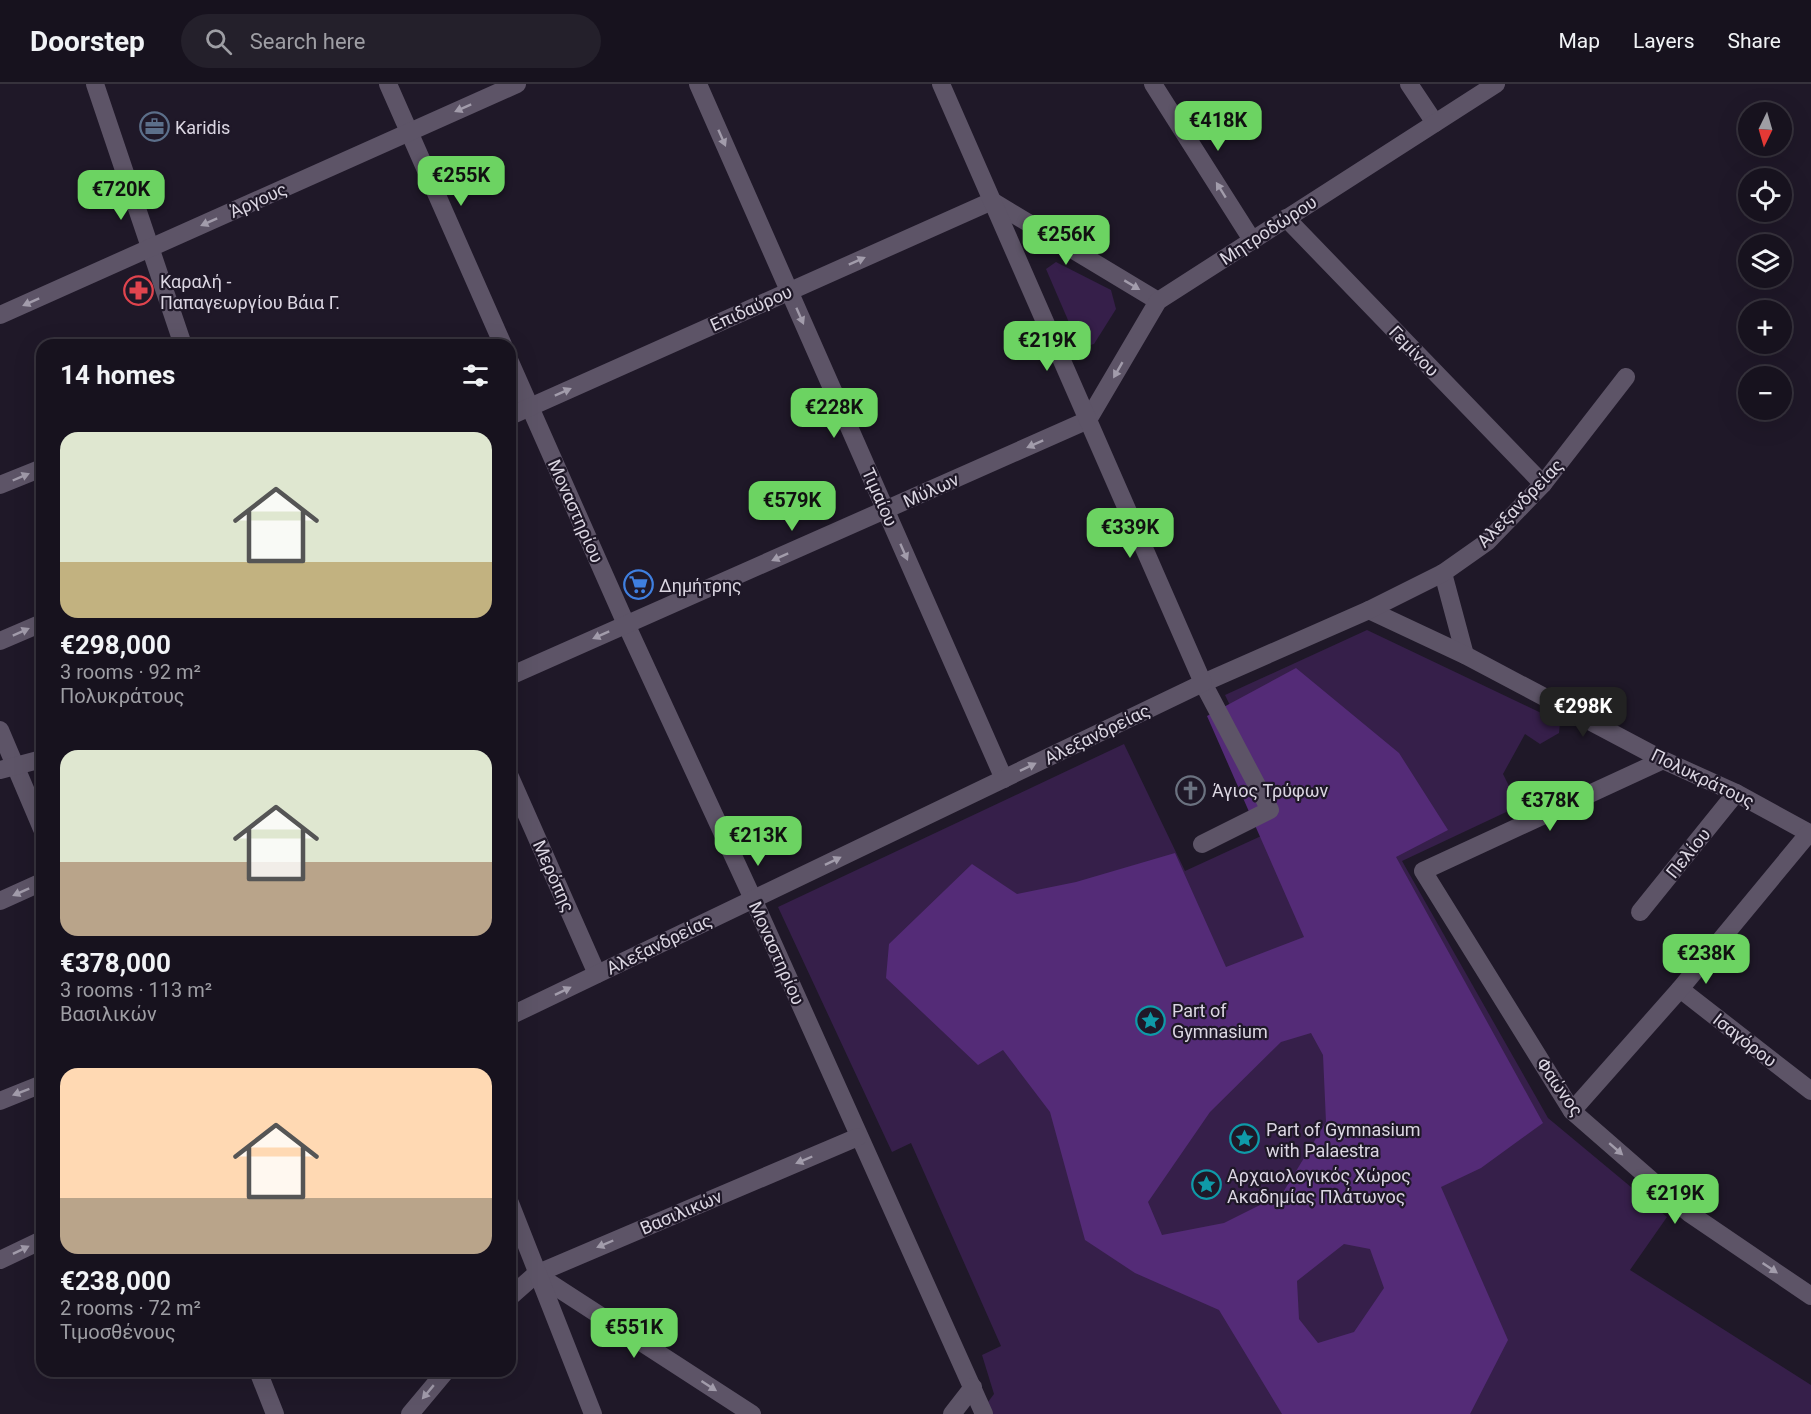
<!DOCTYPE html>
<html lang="en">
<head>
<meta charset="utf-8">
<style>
	body { margin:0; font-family:Roboto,sans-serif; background:#24202b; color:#f1f3f6; height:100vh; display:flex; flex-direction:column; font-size:22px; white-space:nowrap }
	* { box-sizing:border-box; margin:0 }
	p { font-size:20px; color:#9e9ea4 }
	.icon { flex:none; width:33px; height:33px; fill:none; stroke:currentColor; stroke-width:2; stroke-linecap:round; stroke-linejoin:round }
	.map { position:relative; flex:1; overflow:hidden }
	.details { position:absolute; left:36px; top:255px; width:480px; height:1038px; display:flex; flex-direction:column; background:#17121e; border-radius:18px; box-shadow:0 6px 24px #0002,0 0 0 2px #36323c }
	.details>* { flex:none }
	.needle { width:39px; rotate:185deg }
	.buttons { position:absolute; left:1738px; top:18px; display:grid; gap:12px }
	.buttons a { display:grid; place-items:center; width:54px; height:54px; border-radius:50%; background:#17121e; box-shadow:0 6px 24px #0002,0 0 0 2px #36323c; font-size:30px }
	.price { position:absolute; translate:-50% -51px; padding:0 14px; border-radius:12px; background:#6cd362; color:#111; font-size:20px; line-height:39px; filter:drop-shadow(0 2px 3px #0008) }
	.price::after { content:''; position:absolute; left:50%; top:36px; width:18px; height:14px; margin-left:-9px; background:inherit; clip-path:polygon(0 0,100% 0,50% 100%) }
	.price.active { background:#222; color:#fff }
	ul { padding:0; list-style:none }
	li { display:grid; align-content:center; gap:12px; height:318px; padding:0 24px }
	li span { display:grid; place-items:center; height:186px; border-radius:18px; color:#555 }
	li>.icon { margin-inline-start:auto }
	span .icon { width:108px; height:108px; fill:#fffc; stroke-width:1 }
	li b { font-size:26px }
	h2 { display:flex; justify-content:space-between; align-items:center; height:72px; padding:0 24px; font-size:26px }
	header { display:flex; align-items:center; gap:36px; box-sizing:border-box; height:84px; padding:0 30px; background:#17121e; border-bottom:2px solid #36323c }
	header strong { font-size:28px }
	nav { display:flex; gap:33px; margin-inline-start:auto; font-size:21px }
	.search { width:420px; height:54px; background:#24202b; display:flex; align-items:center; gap:15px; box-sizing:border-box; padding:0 21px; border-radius:33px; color:#9e9ea4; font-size:22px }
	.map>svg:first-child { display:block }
	.green { fill:#361f4a }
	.forest { fill:#542b77; fill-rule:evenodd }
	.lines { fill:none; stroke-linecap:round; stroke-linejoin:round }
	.street { stroke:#5d5467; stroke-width:18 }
	.secondary { stroke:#5d5467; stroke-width:18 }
	.oneway { fill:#a29cab }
	.labels { text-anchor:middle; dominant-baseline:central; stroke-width:4.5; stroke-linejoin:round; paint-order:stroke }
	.poi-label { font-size:18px; fill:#dbd6e2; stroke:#1f1828; text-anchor:start }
	.street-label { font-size:18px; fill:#dbd6e2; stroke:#1f1828 }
</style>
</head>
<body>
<header>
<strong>Doorstep</strong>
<div class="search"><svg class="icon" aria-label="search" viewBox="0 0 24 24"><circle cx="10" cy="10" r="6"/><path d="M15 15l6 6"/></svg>Search here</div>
<nav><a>Map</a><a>Layers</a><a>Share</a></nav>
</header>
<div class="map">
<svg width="1811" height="1330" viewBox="0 0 1811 1330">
	<rect width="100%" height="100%" fill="#1f1828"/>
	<!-- green -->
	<g class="green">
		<path d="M1056,178L1111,206L1116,225L1094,260L1080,264L1046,185Z"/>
		<path d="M1367,546L1560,638L1559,649L1540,660L1525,650L1503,690L1519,722L1402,777L1548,1034L1667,1133L1630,1186L1811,1301V1330H979L994,1310L982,1271L1001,1262L911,1059L892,1068L778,823L1124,660L1185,787L1287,740L1225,611Z"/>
	</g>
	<!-- forest -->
	<path class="forest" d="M1296,584L1399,669L1448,746L1396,773L1543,1039L1481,1084L1441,1103L1508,1256L1470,1330H1282L1219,1226L1135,1189L1085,1156L1050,1028L1003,966L978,981L886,894L889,860L972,780L1017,810L1076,798L1175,769L1226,883L1304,853L1207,632ZM1311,949L1323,971L1326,1038L1282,1110L1224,1139L1162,1151L1148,1118L1210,1028L1281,958ZM1344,1160L1370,1165L1384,1204L1354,1248L1318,1259L1299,1235L1297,1197Z"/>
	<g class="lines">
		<!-- street -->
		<g class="street">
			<path d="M388,0L503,261"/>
			<path d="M698,0L1004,695"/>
			<path d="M1153,0L1252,156"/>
			<path d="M1409,0L1435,39"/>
			<path d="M1286,134L1543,400"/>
			<path d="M510,278L626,540L753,815L984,1330"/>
			<path d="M510,332L992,117"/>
			<path d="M0,401L42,384"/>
			<path d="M1443,489L1465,571"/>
			<path d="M1369,526L1465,571L1663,676L1736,709L1811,750"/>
			<path d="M0,557L42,539"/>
			<path d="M510,592L1088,336"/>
			<path d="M0,646L42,745"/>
			<path d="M1663,676L1423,787L1572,1027L1689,1129L1811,1212"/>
			<path d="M0,686L42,675"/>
			<path d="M510,693L597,890"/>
			<path d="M1202,760L1270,726L1203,599L1369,526L1443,489L1487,458L1543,400L1626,293"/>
			<path d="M0,817L42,798"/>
			<path d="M1640,828L1736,709"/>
			<path d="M1680,905L1811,1007"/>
			<path d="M0,1017L42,1000"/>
			<path d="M1572,1027L1680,905L1809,749"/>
			<path d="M536,1190L752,1330"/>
			<path d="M510,1213L536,1190L858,1053"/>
			<path d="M258,1287L275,1330"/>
			<path d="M410,1330L446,1287"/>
			<path d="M952,1330L973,1303"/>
		</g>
		<!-- secondary -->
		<g class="secondary">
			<path d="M95,0L183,261"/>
			<path d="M992,117L1158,217"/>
			<path d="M0,231L517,0"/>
			<path d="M1088,336L1158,217L1496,0"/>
			<path d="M510,932L1203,599L941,0"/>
			<path d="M510,1119L593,1330"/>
			<path d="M0,1176L42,1156"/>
		</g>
	</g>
	<!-- one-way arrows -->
	<defs><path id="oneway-solid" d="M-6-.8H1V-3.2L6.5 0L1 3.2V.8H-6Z" transform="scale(1.5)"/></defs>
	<g class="oneway">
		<use href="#oneway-solid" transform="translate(463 24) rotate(156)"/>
		<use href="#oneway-solid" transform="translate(722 54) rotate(66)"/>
		<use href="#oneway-solid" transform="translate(1221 106) rotate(-122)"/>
		<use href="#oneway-solid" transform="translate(209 138) rotate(156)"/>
		<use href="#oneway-solid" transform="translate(857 177) rotate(-24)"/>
		<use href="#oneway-solid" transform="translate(1132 201) rotate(31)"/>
		<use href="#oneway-solid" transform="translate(31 218) rotate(156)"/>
		<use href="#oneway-solid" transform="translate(800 232) rotate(66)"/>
		<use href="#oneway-solid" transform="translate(1118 286) rotate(120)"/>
		<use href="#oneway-solid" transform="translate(563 308) rotate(-24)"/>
		<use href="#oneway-solid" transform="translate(1035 360) rotate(156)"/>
		<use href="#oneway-solid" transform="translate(21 393) rotate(-23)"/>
		<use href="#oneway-solid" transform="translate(904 468) rotate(66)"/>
		<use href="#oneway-solid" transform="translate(780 473) rotate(156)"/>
		<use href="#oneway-solid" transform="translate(21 548) rotate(-24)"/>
		<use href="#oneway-solid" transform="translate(601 551) rotate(156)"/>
		<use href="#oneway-solid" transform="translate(1028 683) rotate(-26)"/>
		<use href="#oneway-solid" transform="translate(833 777) rotate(-26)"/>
		<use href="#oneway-solid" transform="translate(21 808) rotate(156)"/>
		<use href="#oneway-solid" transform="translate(563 907) rotate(-26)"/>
		<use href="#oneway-solid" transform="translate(21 1008) rotate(159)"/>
		<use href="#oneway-solid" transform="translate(1616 1065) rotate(41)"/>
		<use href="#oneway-solid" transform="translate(804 1076) rotate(157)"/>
		<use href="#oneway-solid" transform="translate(605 1160) rotate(157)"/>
		<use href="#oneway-solid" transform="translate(21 1166) rotate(-26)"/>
		<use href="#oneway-solid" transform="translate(1770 1184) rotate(34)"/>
		<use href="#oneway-solid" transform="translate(709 1302) rotate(33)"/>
		<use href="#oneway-solid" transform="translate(428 1308) rotate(130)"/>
	</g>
	<!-- icons -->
	<defs>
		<symbol id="office-ring" viewBox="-11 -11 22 22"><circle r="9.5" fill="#1f1828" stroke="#5c6f8a" stroke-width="1.5"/><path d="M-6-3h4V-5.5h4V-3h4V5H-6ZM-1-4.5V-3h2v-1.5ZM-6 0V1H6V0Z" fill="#5c6f8a"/></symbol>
		<symbol id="pharmacy-ring" viewBox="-11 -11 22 22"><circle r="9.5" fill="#1f1828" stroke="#e0444e" stroke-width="1.5"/><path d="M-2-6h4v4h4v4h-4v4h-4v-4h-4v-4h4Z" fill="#e0444e"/></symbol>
		<symbol id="supermarket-ring" viewBox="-11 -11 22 22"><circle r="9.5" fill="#1f1828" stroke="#3f7fe0" stroke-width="1.5"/><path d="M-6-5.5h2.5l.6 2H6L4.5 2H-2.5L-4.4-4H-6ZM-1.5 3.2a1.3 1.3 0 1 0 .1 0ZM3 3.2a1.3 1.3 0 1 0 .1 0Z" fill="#3f7fe0"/></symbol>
		<symbol id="church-ring" viewBox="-11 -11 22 22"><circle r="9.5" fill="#1f1828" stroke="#6b7280" stroke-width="1.5"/><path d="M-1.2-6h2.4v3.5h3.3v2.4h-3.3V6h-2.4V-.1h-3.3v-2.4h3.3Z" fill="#6b7280"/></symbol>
		<symbol id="sight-ring" viewBox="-11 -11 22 22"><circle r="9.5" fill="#1f1828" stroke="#0f9aa8" stroke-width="1.5"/><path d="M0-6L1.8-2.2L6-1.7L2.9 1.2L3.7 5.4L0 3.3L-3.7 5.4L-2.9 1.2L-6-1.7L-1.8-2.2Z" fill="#0f9aa8"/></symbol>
	</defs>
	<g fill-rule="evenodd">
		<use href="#office-ring" x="138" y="26" width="33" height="33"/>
		<use href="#pharmacy-ring" x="122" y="190" width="33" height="33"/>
		<use href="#supermarket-ring" x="622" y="484" width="33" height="33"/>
		<use href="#church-ring" x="1174" y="690" width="33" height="33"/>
		<use href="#sight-ring" x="1134" y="920" width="33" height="33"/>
		<use href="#sight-ring" x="1228" y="1038" width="33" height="33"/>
		<use href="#sight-ring" x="1190" y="1084" width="33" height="33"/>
	</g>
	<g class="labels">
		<!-- poi labels -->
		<g class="poi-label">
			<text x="175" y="43">Karidis</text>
			<text x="160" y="197">Καραλή -<tspan x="160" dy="21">Παπαγεωργίου Βάια Γ.</tspan></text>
			<text x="659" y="501">Δημήτρης</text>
			<text x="1212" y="706">Άγιος Τρύφων</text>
			<text x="1172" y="926">Part of<tspan x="1172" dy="21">Gymnasium</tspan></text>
			<text x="1266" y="1045">Part of Gymnasium<tspan x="1266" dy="21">with Palaestra</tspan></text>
			<text x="1227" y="1091">Αρχαιολογικός Χώρος<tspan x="1227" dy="21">Ακαδημίας Πλάτωνος</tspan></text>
		</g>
		<!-- street labels -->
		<g class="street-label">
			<text transform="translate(258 116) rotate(-24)">Άργους</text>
			<text transform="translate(1268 146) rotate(-33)">Μητροδώρου</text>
			<text transform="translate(751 224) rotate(-24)">Επιδαύρου</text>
			<text transform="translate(1414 267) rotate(46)">Γεμίνου</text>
			<text transform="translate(931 406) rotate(-24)">Μύλων</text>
			<text transform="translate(880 413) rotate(66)">Τιμαίου</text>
			<text transform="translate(1520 419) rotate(-46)">Αλεξανδρείας</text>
			<text transform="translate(576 427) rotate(66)">Μοναστηρίου</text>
			<text transform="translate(1097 650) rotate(-26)">Αλεξανδρείας</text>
			<text transform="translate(1703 694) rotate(26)">Πολυκράτους</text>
			<text transform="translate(1688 769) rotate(-51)">Πελίου</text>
			<text transform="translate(554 792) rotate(66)">Μερόπης</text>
			<text transform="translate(659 860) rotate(-26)">Αλεξανδρείας</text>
			<text transform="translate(777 869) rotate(66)">Μοναστηρίου</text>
			<text transform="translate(1745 956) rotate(38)">Ισαγόρου</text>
			<text transform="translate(1560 1003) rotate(55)">Φαώνος</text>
			<text transform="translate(681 1128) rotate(-23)">Βασιλικών</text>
		</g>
	</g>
</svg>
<div class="buttons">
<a><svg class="needle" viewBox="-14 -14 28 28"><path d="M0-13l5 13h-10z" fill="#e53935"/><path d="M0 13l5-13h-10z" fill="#9e9ea4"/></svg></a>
<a><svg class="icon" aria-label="locate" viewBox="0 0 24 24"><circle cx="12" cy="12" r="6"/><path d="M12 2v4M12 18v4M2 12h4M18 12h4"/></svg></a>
<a><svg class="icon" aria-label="layers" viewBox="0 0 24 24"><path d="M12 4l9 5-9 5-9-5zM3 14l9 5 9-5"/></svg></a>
<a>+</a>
<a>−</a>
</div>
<b class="price" style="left:1218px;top:68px">€418K</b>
<b class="price" style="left:461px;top:123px">€255K</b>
<b class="price" style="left:121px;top:137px">€720K</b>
<b class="price" style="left:1066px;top:182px">€256K</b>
<b class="price" style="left:1047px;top:288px">€219K</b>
<b class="price" style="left:834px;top:355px">€228K</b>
<b class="price" style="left:792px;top:448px">€579K</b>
<b class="price" style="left:1130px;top:475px">€339K</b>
<b class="price active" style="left:1583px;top:654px">€298K</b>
<b class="price" style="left:1550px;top:748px">€378K</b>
<b class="price" style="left:758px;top:783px">€213K</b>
<b class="price" style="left:1706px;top:901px">€238K</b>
<b class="price" style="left:1675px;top:1141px">€219K</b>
<b class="price" style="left:634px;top:1275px">€551K</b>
<section class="details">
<h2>14 homes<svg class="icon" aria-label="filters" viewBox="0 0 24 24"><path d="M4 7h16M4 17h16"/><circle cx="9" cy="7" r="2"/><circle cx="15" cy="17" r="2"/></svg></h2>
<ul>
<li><span style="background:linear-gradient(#dfe7d0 70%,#c2b280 0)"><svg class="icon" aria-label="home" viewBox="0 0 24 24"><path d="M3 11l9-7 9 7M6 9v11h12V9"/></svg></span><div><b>€298,000</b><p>3 rooms · 92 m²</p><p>Πολυκράτους</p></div></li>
<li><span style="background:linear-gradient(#dfe7d0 60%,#b9a48a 0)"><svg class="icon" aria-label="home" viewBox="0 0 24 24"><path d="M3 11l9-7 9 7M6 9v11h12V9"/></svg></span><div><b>€378,000</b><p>3 rooms · 113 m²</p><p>Βασιλικών</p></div></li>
<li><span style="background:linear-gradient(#ffd9b3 70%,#b9a48a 0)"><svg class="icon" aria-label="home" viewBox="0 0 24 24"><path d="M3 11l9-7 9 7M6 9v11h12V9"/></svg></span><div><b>€238,000</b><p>2 rooms · 72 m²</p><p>Τιμοσθένους</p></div></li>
</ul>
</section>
</div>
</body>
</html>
